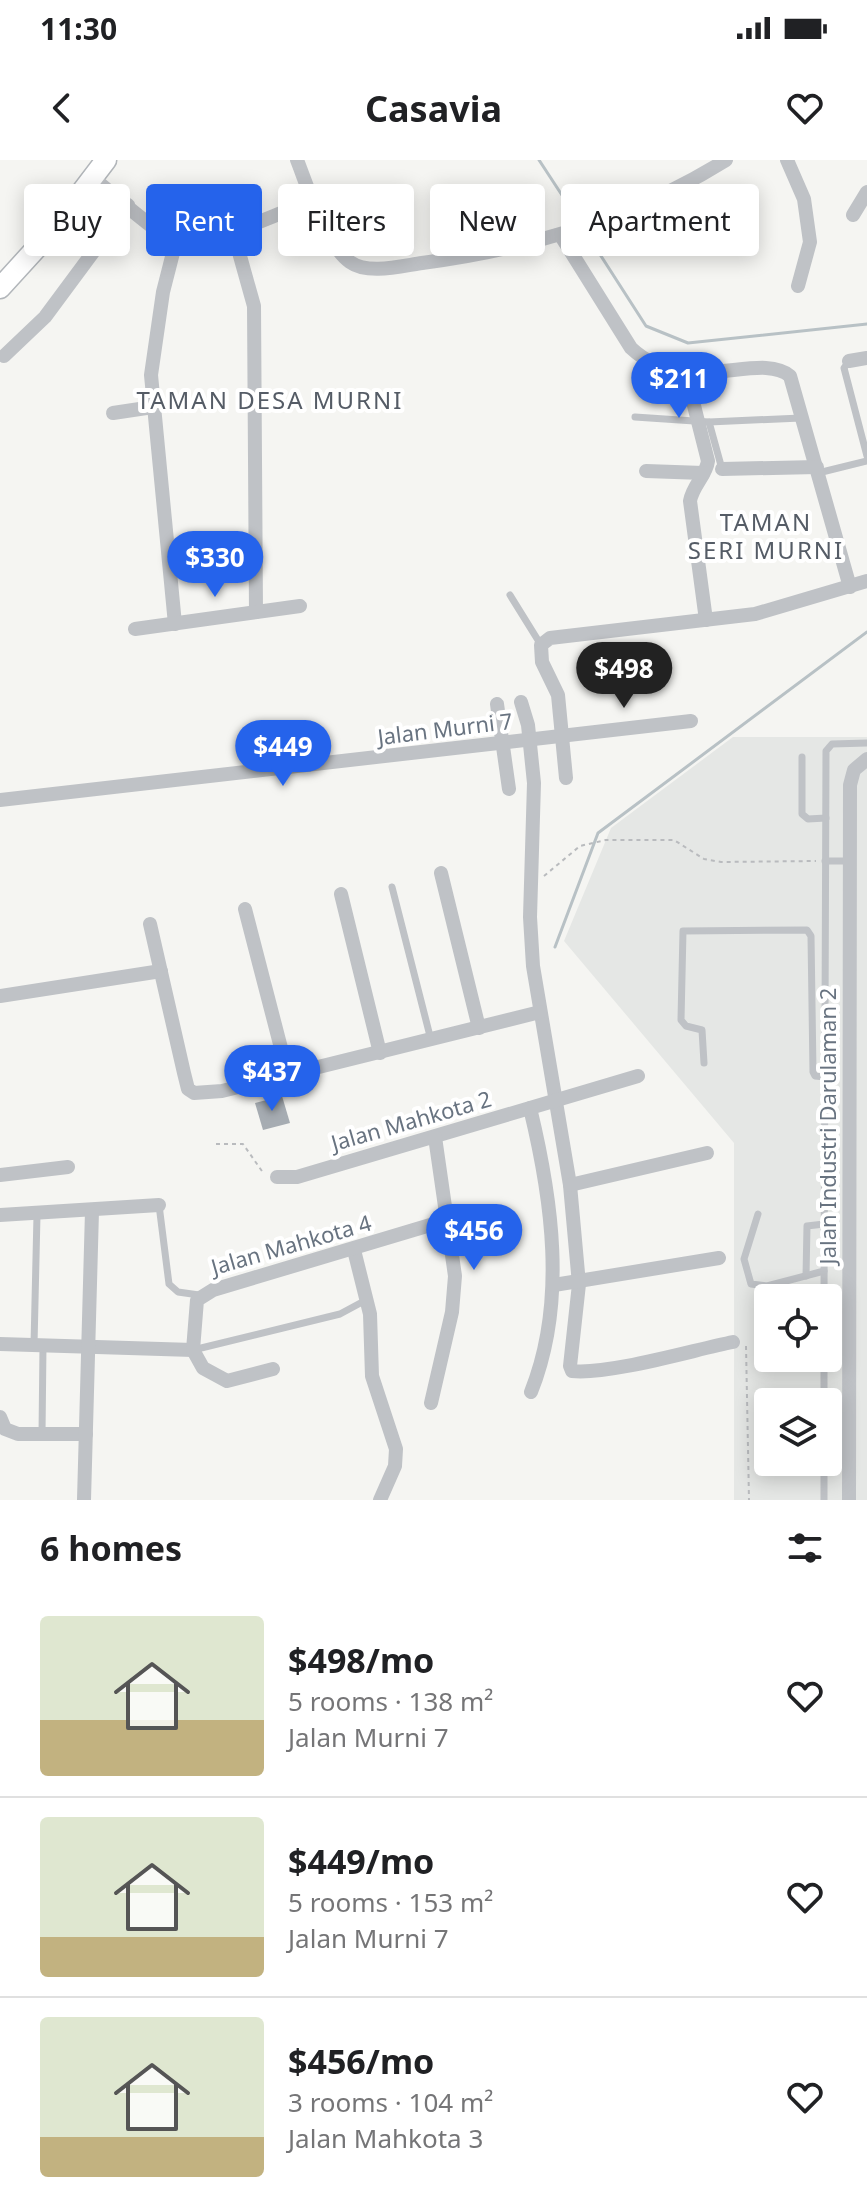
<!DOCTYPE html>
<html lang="en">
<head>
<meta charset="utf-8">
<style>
	body { margin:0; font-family:"Noto Sans",sans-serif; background:#f6f6f6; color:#202124; height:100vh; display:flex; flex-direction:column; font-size:30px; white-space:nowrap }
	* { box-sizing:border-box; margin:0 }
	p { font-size:26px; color:#757577 }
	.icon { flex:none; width:44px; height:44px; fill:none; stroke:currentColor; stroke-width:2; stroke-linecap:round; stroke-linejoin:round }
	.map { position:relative; height:1340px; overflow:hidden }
	.panel { display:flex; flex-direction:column; background:#fff; flex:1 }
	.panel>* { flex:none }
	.top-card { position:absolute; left:24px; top:24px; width:820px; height:72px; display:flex; gap:16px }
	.buttons { position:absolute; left:754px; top:1124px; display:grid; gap:16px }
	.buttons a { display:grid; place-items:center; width:88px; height:88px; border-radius:8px; background:#fff; box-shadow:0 4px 20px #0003; font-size:40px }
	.price { position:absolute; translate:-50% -68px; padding:0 18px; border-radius:28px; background:#2563eb; color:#fff; font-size:26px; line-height:52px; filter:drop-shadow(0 2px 4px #0008) }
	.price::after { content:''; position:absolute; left:50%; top:48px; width:24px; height:18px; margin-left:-12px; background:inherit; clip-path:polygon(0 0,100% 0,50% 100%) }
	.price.selected { background:#222; color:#fff }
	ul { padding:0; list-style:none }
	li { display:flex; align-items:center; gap:24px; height:200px; padding:0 40px }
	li+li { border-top:2px solid #e0e0e0 }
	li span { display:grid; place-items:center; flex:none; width:224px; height:160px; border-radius:8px; color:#555 }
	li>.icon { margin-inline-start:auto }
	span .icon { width:96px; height:96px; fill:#fffc; stroke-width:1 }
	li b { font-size:34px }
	h2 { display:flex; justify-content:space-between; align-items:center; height:96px; padding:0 40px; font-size:34px }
	.pill { padding:0 28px; border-radius:8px; background:#fff; box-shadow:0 4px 20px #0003; font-size:28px; line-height:72px }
	.pill.selected { background:#2563eb; color:#fff }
	.status { display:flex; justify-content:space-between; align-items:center; height:56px; padding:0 40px; background:#fff; direction:ltr }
	.status svg { height:22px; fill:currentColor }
	header { display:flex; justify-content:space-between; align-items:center; height:104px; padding:0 40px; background:#fff; font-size:36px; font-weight:700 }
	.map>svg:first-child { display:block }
	.built { fill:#e5e7e5; fill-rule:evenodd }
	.green { fill:#d6dbd4 }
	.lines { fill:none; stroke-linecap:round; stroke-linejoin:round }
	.stream { stroke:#b8c1c5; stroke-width:3 }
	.building { fill:#a6acb2 }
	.secondary-casing { stroke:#b2b6ba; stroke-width:23 }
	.path { stroke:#b9bbbe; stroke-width:2; stroke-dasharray:4 4; stroke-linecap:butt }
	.lane { stroke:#bfc2c6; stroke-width:7 }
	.street { stroke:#bfc2c6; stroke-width:14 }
	.secondary { stroke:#fff; stroke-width:20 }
	.labels { text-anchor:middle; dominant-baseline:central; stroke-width:8; stroke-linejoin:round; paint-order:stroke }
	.street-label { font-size:22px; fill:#687380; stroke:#fff }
	.neighbourhood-label { font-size:24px; letter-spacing:2px; fill:#555c66; stroke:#fff }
</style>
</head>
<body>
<div class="status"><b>11:30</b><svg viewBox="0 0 49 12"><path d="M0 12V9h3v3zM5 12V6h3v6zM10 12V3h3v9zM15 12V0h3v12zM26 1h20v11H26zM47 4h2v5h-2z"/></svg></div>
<header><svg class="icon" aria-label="back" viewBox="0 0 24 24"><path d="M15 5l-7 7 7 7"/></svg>Casavia<svg class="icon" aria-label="heart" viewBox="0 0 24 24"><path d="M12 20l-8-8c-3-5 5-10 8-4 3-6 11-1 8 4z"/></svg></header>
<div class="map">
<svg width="867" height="1340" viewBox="0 0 867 1340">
	<rect width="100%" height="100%" fill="#f5f5f2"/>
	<!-- built -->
	<path class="built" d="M733,577H867V1340H734V983L564,781L611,668ZM768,1138H828V1198H768ZM768,1242H828V1302H768Z"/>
	<!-- green -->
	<path class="green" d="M284,563L287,603L257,605L254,565Z"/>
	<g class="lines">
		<!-- stream -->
		<g class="stream">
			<path d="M539,0L573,52"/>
			<path d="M592,82L646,166L688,183L867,164"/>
			<path d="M555,787L598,673L867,472"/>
		</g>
	</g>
	<!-- building -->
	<path class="building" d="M282,936L290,963L263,970L255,943Z"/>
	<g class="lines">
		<defs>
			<path id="secondary" d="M0,128L52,71L106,0"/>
		</defs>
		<!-- secondary casing -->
		<use href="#secondary" class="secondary-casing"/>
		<!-- path -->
		<g class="path">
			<path d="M544,716L580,686L606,680H674L704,699L721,702L816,701"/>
			<path d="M216,984H243L264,1014"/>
			<path d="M746,1186L749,1340"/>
		</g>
		<!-- lane -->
		<g class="lane">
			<path d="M849,201L844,208L867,296"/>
			<path d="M635,257L709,262L801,258"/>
			<path d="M709,262L722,309"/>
			<path d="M818,313L867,301"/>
			<path d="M510,435L541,485"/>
			<path d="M802,597V654L808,659L826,658"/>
			<path d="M825,701H850"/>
			<path d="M392,727L431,880"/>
			<path d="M704,903L702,870L686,866L681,860L683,771L807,770L811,776L813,912L815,916L825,917"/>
			<path d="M159,1045L169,1124L178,1132L199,1135"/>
			<path d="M758,1054L744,1099L751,1124L767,1126L824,1111"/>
			<path d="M806,1116L807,1066L824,1064"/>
			<path d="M824,1138L826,591L832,584L867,583"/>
			<path d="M34,1185L37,1055"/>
			<path d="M193,1190L340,1154L366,1140"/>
			<path d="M824,1242V1198"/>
			<path d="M42,1274L43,1186"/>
			<path d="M824,1340V1302"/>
		</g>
		<!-- street -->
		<g class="street">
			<path d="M297,0C308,28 326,85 350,102C368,115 401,106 422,103C530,89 633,58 726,0"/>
			<path d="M787,0L804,39L810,82L798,126"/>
			<path d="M93,18C111,32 158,76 177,81C203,89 285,51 312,40"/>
			<path d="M853,55L867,32"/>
			<path d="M233,71L254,146L256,452"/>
			<path d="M561,76L631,188C685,239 760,190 790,216L850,427"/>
			<path d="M4,196L45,157L128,45"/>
			<path d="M849,201L867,198"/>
			<path d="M686,214L708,301C706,316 693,325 690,341L706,460"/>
			<path d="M113,253L153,247"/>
			<path d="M722,309L817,307"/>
			<path d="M646,311L703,313"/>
			<path d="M175,464L151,215L163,132L176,81"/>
			<path d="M135,469L300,446"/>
			<path d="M521,542L528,565L534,623L530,757L533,806L570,1025L579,1124L570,1206L572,1211C609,1215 693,1190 733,1182"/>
			<path d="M497,544L509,629"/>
			<path d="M566,618L558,535L542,502L541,485L550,478L755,454L867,421"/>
			<path d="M0,640L691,561"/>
			<path d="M441,713L479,868"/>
			<path d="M341,734L380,893"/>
			<path d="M245,749L288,915"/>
			<path d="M150,764L184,913L188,929L194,933L222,931L540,852"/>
			<path d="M0,836L161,811"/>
			<path d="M530,948C552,1039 567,1142 531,1232"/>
			<path d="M0,1015L68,1007"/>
			<path d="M277,1017H297L638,916"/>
			<path d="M570,1025L707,993"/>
			<path d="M0,1055L159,1045"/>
			<path d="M354,1090L370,1154L372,1216L396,1289L395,1306L380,1340"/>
			<path d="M554,1125L719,1098"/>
			<path d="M0,1184L193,1190"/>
			<path d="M273,1209L227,1221L203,1208L193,1190L197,1140L213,1130L447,1060"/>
			<path d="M431,1243L452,1152L455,1116L435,977"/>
			<path d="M0,1257L5,1269L18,1274H86"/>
			<path d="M84,1340L92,1051"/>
			<path d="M849,1340L850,625L854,610L867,599"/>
		</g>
		<!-- secondary -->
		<use href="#secondary" class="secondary"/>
	</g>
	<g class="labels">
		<!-- street labels -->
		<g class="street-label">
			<text transform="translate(445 568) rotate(-7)">Jalan Murni 7</text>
			<text transform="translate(411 960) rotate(-16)">Jalan Mahkota 2</text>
			<text transform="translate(827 966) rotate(-90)">Jalan Industri Darulaman 2</text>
			<text transform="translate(291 1084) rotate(-16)">Jalan Mahkota 4</text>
		</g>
		<!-- neighbourhood labels -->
		<g class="neighbourhood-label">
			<text x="270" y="239">TAMAN DESA MURNI</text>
			<text x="766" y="361">TAMAN<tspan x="766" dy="28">SERI MURNI</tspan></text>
		</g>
	</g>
</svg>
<div class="buttons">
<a><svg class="icon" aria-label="locate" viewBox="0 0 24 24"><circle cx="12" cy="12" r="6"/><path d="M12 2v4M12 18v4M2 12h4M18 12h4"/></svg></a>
<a><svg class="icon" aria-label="layers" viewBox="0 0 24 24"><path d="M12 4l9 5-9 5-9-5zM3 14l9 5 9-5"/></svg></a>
</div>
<b class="price" style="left:679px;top:260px">$211</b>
<b class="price" style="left:215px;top:439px">$330</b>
<b class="price selected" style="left:624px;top:550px">$498</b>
<b class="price" style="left:283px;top:628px">$449</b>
<b class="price" style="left:272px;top:953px">$437</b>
<b class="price" style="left:474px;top:1112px">$456</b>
<div class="top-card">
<a class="pill">Buy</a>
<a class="pill selected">Rent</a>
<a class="pill">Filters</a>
<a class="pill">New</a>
<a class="pill">Apartment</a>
</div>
</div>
<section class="panel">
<h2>6 homes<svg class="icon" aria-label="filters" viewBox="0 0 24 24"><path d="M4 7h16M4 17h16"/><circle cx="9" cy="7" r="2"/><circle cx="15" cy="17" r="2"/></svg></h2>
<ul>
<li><span style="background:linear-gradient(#dfe7d0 65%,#c2b280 0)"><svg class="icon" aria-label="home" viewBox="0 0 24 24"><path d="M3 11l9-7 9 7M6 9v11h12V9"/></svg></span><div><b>$498/mo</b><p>5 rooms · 138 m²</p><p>Jalan Murni 7</p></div><svg class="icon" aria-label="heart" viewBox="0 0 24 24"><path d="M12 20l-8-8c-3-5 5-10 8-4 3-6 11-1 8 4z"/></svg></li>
<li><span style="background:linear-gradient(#dfe7d0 75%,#c2b280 0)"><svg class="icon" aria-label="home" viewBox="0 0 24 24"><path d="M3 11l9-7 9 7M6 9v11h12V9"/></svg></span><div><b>$449/mo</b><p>5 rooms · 153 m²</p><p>Jalan Murni 7</p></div><svg class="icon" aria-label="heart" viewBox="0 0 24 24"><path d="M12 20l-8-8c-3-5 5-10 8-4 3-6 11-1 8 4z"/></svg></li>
<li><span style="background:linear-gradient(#dfe7d0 75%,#c2b280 0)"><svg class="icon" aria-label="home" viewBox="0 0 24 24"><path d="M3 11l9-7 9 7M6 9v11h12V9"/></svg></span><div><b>$456/mo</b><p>3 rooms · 104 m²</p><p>Jalan Mahkota 3</p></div><svg class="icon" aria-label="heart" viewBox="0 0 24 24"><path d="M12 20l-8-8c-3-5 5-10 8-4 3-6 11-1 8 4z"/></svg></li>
</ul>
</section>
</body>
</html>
